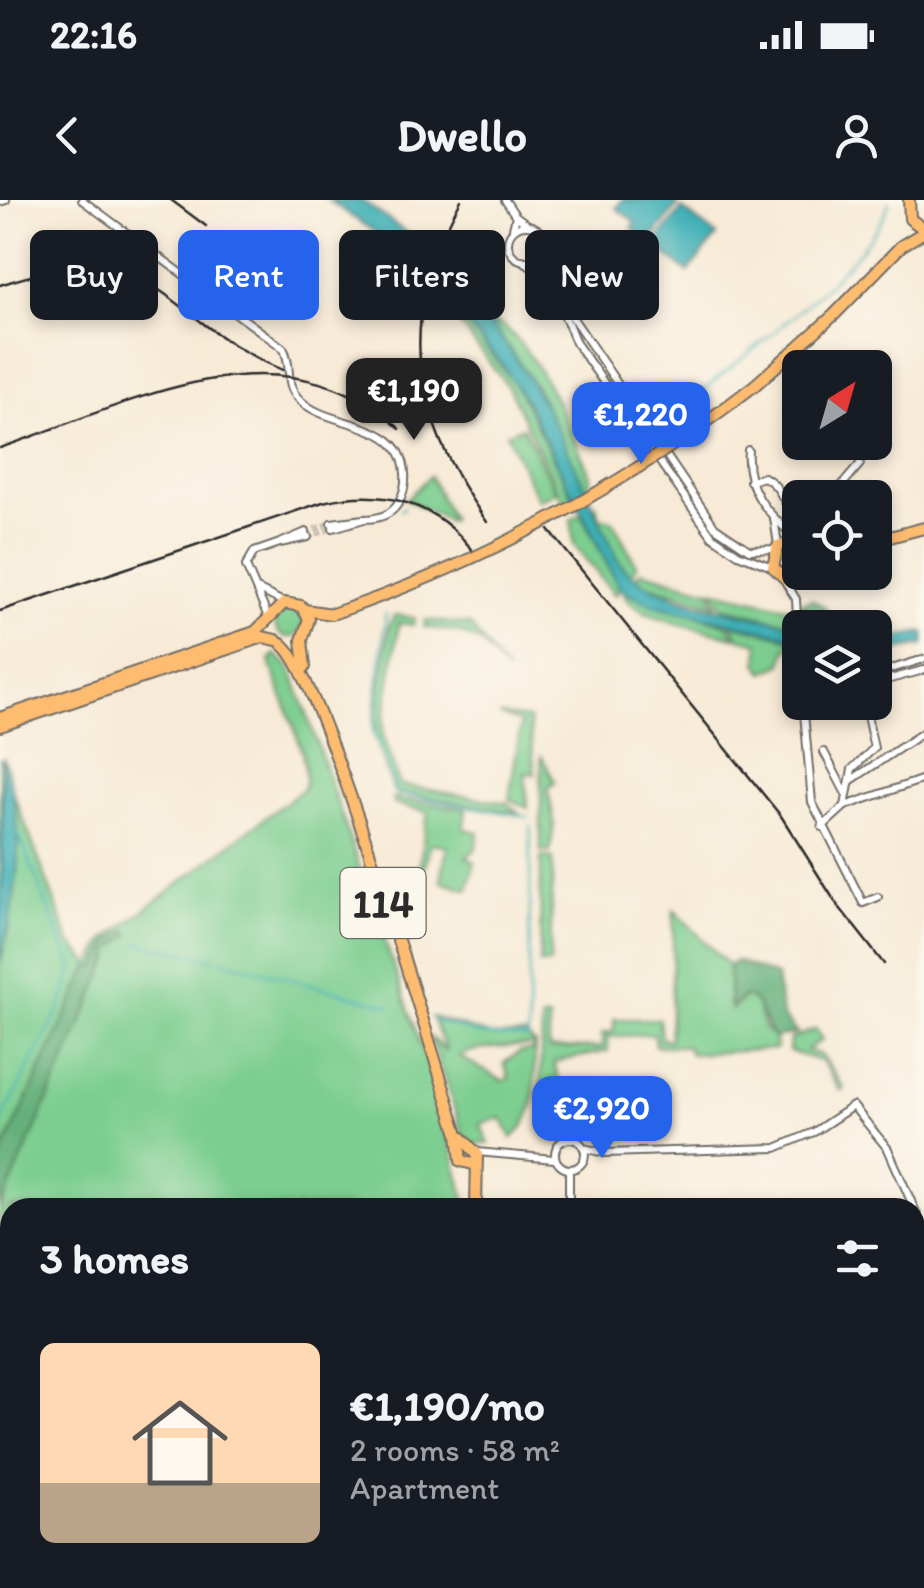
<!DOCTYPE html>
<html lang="en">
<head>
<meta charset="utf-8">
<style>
	body { margin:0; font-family:Itim,sans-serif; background:#20242c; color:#f1f3f6; height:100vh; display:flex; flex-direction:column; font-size:38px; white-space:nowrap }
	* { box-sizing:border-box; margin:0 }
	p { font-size:32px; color:#9ea1a6 }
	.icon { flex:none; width:55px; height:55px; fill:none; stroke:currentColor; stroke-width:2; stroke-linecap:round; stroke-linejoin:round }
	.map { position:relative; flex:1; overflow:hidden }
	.side { position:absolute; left:0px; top:998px; width:925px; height:392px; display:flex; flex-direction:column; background:#171b24; border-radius:30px 30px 0 0; box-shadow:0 5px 15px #0003 }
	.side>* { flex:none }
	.top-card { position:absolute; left:30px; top:30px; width:865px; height:90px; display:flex; gap:20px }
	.needle { width:65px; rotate:37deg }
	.buttons { position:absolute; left:782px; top:150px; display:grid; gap:20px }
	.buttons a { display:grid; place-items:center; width:110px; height:110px; border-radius:15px; background:#171b24; box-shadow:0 5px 15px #0003; font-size:50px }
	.price { position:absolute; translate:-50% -85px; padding:0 22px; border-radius:20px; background:#2563eb; color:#fff; font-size:32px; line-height:65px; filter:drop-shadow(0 2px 5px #0008) }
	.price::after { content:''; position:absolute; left:50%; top:60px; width:30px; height:22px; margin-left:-15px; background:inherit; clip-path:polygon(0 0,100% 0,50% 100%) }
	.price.active { background:#222; color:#fff }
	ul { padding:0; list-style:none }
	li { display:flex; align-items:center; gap:30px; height:250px; padding:0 40px }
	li+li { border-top:2px solid #363941 }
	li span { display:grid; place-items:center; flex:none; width:280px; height:200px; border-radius:15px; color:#555 }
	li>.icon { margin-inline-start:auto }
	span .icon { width:120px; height:120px; fill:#fffc; stroke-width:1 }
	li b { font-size:42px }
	h2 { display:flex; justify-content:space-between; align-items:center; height:120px; padding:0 40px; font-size:42px }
	.chip { padding:0 35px; border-radius:15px; background:#171b24; box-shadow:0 5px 15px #0003; font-size:35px; line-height:90px }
	.chip.active { background:#2563eb; color:#fff }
	.status { display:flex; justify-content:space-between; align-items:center; height:70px; padding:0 50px; background:#171b24; direction:ltr }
	.status svg { height:28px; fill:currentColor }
	header { display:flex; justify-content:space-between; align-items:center; height:130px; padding:0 40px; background:#171b24; font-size:45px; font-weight:800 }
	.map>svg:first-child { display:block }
	.green { fill:#7ccd8f; stroke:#547c5d; stroke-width:2.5; fill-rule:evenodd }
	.forest { fill:#65b07a; stroke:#486e52; stroke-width:2.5 }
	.water { fill:#3eafb5; stroke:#346d70; stroke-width:2.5 }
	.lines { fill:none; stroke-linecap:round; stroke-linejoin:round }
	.stream { stroke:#3eafb5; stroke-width:2.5 }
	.minor-tunnel { stroke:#cec4b4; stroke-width:6; stroke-dasharray:6 3; stroke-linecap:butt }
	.minor-casing { stroke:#726e67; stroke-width:10 }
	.primary-casing { stroke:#726e67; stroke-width:14 }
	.trunk-casing { stroke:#726e67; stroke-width:15 }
	.minor { stroke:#fff; stroke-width:6 }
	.primary { stroke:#febc70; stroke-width:10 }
	.trunk { stroke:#febc70; stroke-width:11 }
	.rail { stroke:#2b2b2b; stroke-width:2.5 }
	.primary-bridge-casing { stroke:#726e67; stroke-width:14; stroke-linecap:butt }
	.primary-bridge { stroke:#febc70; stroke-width:10 }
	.labels { text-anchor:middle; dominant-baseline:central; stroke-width:10; stroke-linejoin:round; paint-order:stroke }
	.shield { fill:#fbf7ec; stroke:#696865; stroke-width:2.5 }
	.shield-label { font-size:40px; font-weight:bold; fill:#2b2b2b }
</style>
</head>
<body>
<div class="status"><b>22:16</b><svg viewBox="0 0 49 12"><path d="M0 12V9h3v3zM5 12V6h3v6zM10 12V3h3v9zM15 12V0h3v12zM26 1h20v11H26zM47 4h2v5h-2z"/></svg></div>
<header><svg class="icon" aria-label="back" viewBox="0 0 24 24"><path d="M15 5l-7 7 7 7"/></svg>Dwello<svg class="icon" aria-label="person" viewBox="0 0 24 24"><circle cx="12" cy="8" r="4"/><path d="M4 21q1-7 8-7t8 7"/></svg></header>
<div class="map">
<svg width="924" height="1388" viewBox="0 0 924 1388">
	<rect width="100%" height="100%" fill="#fbf7ec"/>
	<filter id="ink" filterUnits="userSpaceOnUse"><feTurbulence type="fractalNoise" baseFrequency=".01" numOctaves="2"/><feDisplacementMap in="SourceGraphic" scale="20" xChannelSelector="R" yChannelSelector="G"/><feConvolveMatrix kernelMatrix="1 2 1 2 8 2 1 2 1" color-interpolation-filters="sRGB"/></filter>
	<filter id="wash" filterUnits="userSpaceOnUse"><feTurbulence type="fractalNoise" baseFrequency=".0048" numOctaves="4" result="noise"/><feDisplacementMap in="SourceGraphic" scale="40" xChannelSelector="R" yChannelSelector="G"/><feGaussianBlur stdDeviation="2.25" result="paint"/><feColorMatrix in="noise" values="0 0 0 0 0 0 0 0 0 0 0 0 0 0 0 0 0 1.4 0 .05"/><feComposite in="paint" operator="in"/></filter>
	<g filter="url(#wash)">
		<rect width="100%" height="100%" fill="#f7ead6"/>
		<!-- green -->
		<g class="green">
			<path d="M436,84L516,185L574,300L565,305L509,188L435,92Z"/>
			<path d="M495,122C534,139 574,239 591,277L587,293L537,189L492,124Z"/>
			<path d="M523,227L556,292L538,300L506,233Z"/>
			<path d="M430,276L451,319L448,321L406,299Z"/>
			<path d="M596,305L600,317L613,321L637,366L631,375L619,362L593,307Z"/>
			<path d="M581,314L620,389L615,395L574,345L571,319Z"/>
			<path d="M641,371L709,390L717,405L642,383L635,378Z"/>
			<path d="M712,390L791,408L792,424L723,407Z"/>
			<path d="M624,392L728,425L735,437C711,431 627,417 624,392Z"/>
			<circle cx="289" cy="423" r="14"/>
			<path d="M395,415L415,418L413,425L399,423L384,521L383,535L400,585L507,603L519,613L394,592L374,532L389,425Z"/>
			<path d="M425,420L470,425L507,473L481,442L459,432L424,427Z"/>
			<path d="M731,424L793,439V446L787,448L782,464L764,472L758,463L759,443L739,438Z"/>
			<path d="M275,454L291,468L435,887L467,1007L10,1008V1278L0,1277V558L70,742L91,765L105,740L303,589C315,561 277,492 270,460Z"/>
			<path d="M499,515L529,519L535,574L525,573L528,608L509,599L521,523Z"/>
			<path d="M541,555L555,582L548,589L554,623L550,652H541Z"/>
			<path d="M393,598L466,609L464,629L479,632L475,650L466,657L475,662L468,690L441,681L447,646L431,643L418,693L415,692L428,612L394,604Z"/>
			<path d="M545,657L553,659L550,764H540L541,658Z"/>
			<path d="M674,710L729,766V805L734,808L746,795L756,801L764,828L775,838L776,849L690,854L687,846H655V834L607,837L608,851L554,862L566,908L546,911L540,903L542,819H549V849L602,847V834L614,831V819H659L661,839L670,840Z"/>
			<path d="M432,817L492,836L525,835L535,844C533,880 542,915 512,938L502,918L480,924L489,944L466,943L430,837L446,851ZM534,845L533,850L520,852L504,863L509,878L503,881L459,856C472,847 516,847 534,845Z"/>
			<path d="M816,829L822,840L807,850L821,855L844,888L840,891L823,862L789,851L790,839Z"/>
			<path d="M729,1380L728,1388H557L556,1381Z"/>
			<path d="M748,1380H839L858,1388H747Z"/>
		</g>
		<!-- forest -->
		<g class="forest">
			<path d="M812,399L827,408L821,415L834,419L837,427H801L800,403Z"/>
			<path d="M127,730L130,735L109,751L111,756L0,1009V958L88,768L97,767L108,742Z"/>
			<path d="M736,761L776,776L782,816L797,833L775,838C761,825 763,797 743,796L731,809L729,766Z"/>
		</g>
		<!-- water -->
		<g class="water">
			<path d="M328,0L363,1L419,42L470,92L469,100C540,174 576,270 619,362C651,404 757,415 808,427L800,428V439L653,405L620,389L525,200L502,165L412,58Z"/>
			<path d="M622,0H672L678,5L649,42L632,28L635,22L616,8Z"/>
			<path d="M682,9L717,36L688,72L653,45Z"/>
			<path d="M924,432V445L875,454V441Z"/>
			<path d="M3,557C28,628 18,693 0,764Z"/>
		</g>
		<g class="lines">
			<!-- stream -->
			<g class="stream">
				<path d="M633,200L647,192L684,200L702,191C747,154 877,56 889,2"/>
				<path d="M401,310L404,307"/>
				<path d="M386,414L373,530L397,594L529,617"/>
				<path d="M137,743L214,759"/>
				<path d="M221,760L391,806"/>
				<path d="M434,820L482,835L528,838L531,626"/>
				<path d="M0,923L61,807L73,768L18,633"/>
			</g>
		</g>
	</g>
	<g filter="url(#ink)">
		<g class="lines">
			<!-- minor-tunnel -->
			<g class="minor-tunnel">
				<path d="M306,332L331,323"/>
				<path d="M308,337L333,328"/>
			</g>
			<defs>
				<g id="minor">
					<path d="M82,0L283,148C293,164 284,184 298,198C326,230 403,217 405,274C406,284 403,296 398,304C390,316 378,319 364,319"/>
					<path d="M505,0L515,15"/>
					<path d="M0,2L6,0"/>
					<circle cx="526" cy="43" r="18"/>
					<path d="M513,28L516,16L527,24"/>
					<path d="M541,53L545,77L715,327L749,350L776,349"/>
					<path d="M522,60C547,73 566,117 576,143L712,336L738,354L772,367"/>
					<path d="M748,250C745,291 768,314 798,340"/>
					<path d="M750,281L764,277C785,288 783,309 800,323"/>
					<path d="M831,298L860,264"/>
					<path d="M774,318L778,345"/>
					<path d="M331,323L364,319L333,328"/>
					<path d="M306,332L280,343L308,337"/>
					<path d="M786,383L796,399L800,469"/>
					<path d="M259,390L283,402"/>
					<path d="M268,417L246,366L254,352L280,343"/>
					<path d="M875,474L924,459"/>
					<path d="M875,483L924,470"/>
					<path d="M803,502L812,602L863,703L878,697"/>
					<path d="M824,552L846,594"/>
					<path d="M850,581L924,532"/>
					<path d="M845,606L924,579"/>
					<path d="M822,627L845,606L852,569L874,548L864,502"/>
					<circle cx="570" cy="954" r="15"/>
					<path d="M584,948L604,953L776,948L814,932L853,906L888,949L914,1008"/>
					<path d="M477,952L554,959"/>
					<path d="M569,969V1008"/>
					<path d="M915,1010L924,1032"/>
					<path d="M915,1140L924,1138"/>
					<path d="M915,1275H924"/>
					<path d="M114,1388L140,1381L150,1388"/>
				</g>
				<g id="primary">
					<path d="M909,0L910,19L924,29"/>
					<path d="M755,185L834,115L901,46L924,32"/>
					<path d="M800,341L778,346L773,367L789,382L801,381L811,372"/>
					<path d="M875,341L924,328"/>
					<path d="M305,410L332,414"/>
					<path d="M282,444C322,472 434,860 458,934L461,961L473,964"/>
					<path d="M0,518L255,432L284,403L301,406L309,419L302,440L305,467"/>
					<path d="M0,526L263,437L276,440"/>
					<path d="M461,937L477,954L476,1008"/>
				</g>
				<g id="trunk">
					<path d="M0,1323L10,1324"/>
					<path d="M0,1332L10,1333"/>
					<path d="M222,1380L232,1388"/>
					<path d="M300,1380L341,1388"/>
					<path d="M346,1380L388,1388"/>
					<path d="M498,1380L504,1388"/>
					<path d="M458,1388L464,1380"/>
				</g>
			</defs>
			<!-- minor casing -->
			<use href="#minor" class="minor-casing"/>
			<!-- primary casing -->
			<use href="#primary" class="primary-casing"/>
			<!-- trunk casing -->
			<use href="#trunk" class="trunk-casing"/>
			<!-- minor -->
			<use href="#minor" class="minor"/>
			<!-- primary -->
			<use href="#primary" class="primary"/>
			<!-- trunk -->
			<use href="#trunk" class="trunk"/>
			<!-- rail -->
			<g class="rail">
				<path d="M171,0L206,26"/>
				<path d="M461,0C395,119 410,214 487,322"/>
				<path d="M0,85C164,30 158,120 283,170"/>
				<path d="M0,248C130,204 280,119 400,229"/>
				<path d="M549,330L781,616L836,703L884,764"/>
				<path d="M0,411L323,302C383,288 438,302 475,354"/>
				<path d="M0,1285L10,1286"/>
				<path d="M915,1327L924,1326"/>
			</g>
			<defs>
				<g id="primary-bridge">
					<path d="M332,414C487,361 626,286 755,185"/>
					<path d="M383,1388L385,1380"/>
				</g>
			</defs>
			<!-- primary-bridge casing -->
			<use href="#primary-bridge" class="primary-bridge-casing"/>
			<!-- primary-bridge -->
			<use href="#primary-bridge" class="primary-bridge"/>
		</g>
	</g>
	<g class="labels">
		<!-- shield labels -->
		<rect class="shield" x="340.5" y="668" width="85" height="70" rx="8"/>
		<g class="shield-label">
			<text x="383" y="703">114</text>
		</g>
	</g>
</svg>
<div class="buttons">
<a><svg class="needle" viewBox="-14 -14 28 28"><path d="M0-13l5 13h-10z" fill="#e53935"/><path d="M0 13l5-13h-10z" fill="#9ea1a6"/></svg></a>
<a><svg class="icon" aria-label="locate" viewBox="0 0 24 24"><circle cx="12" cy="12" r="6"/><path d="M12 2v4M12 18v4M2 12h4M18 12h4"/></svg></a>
<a><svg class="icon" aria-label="layers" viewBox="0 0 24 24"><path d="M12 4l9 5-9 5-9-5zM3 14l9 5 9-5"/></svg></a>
</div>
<b class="price active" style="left:414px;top:243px">€1,190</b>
<b class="price" style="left:641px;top:267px">€1,220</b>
<b class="price" style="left:602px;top:961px">€2,920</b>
<div class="top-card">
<a class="chip">Buy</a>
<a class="chip active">Rent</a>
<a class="chip">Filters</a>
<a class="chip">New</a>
</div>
<section class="side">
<h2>3 homes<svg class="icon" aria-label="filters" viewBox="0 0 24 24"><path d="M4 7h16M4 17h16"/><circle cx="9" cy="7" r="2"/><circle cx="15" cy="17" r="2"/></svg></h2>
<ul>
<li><span style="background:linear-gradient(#ffd9b3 70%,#b9a48a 0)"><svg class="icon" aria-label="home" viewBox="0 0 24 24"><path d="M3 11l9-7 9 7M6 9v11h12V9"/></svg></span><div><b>€1,190/mo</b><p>2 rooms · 58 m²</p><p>Apartment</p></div></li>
</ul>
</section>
</div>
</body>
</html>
